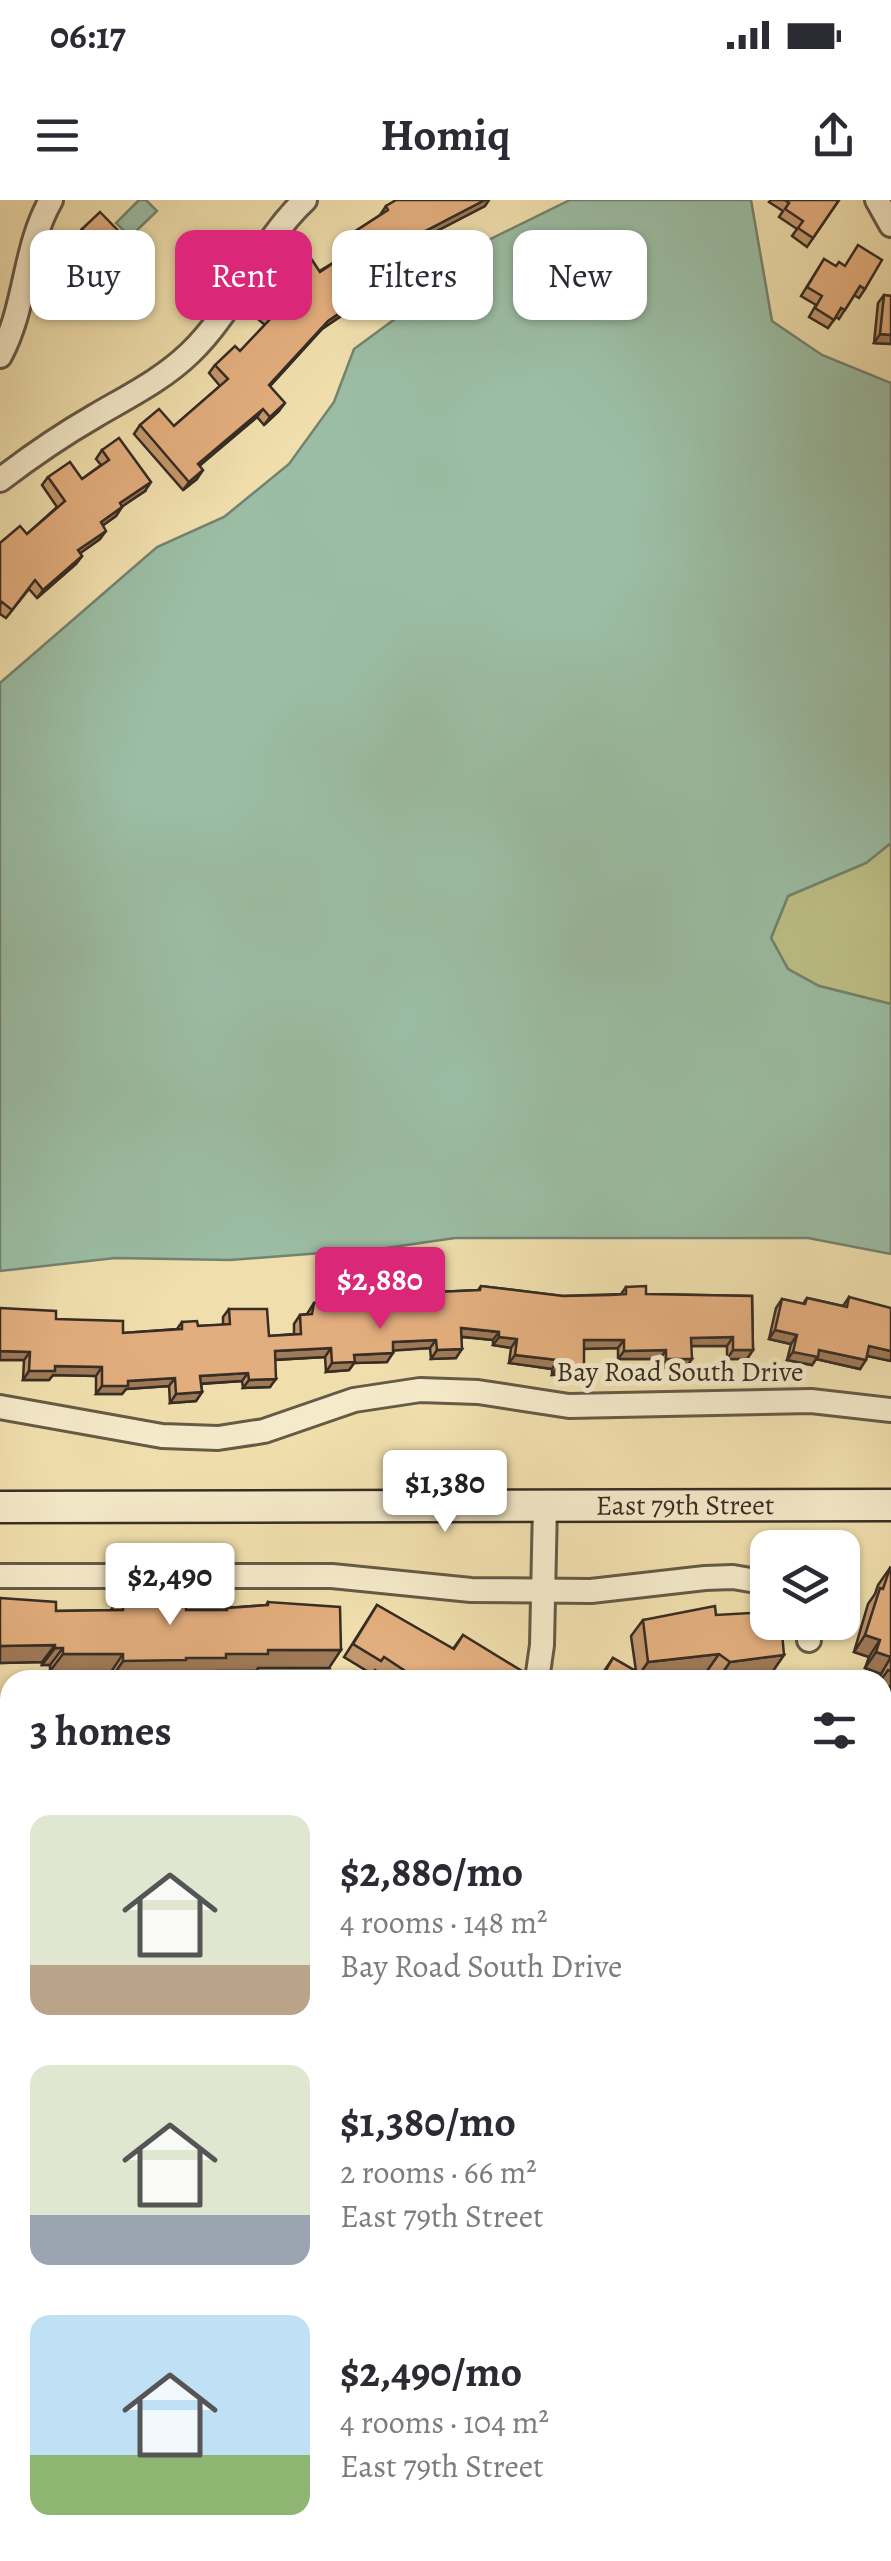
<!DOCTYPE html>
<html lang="en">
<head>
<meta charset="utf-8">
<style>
	body { margin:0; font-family:Alegreya,serif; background:#f7f7f7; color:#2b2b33; height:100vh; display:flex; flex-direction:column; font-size:38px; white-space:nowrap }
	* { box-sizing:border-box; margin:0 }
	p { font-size:32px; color:#7c7c81 }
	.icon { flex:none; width:55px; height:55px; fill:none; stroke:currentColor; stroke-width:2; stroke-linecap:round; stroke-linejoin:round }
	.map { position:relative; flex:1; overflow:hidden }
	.side { position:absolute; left:0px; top:1470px; width:892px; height:892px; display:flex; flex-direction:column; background:#fff; border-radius:30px 30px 0 0; box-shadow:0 2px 8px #0004 }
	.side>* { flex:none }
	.banner { position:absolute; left:30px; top:30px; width:832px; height:90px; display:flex; gap:20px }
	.tools { position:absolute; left:750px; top:1330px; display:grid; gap:20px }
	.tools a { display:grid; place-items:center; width:110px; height:110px; border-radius:20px; background:#fff; box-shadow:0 2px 8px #0004; font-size:50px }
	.price { position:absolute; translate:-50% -85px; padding:0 22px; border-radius:10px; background:#fff; color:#222; font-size:32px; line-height:65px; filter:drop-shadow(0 2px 5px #0008) }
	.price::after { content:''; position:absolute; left:50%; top:60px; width:30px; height:22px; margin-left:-15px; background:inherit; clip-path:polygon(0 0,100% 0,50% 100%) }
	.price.on { background:#db2777; color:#fff }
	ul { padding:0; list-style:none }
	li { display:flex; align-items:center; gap:30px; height:250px; padding:0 30px }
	li span { display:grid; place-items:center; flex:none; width:280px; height:200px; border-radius:20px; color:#555 }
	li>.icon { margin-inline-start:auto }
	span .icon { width:120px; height:120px; fill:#fffc; stroke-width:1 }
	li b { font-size:42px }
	h2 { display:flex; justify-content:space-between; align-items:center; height:120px; padding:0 30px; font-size:42px }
	.chip { padding:0 35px; border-radius:20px; background:#fff; box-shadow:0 2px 8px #0004; font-size:35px; line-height:90px }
	.chip.on { background:#db2777; color:#fff }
	.status { display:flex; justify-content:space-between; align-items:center; height:70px; padding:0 50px; background:#fff; direction:ltr }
	.status svg { height:28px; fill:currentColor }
	header { display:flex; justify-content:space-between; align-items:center; height:130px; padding:0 30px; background:#fff; font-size:45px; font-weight:700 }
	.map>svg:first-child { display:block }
	.green { fill:#bdc187; stroke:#7a7756; stroke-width:2.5 }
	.water { fill:#9bbda4; stroke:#738371; stroke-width:2.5 }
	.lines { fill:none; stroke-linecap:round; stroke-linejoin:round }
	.street-casing { stroke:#655a46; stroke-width:28 }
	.secondary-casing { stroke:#372d24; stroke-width:35 }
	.street { stroke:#f5eaca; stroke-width:22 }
	.secondary { stroke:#f5eaca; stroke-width:30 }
	.wall { fill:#c3966c; stroke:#372d24; stroke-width:2.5 }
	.shaded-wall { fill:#9f7a58; stroke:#372d24; stroke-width:2.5 }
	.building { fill:#e3ae7e; stroke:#372d24; stroke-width:2.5 }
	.labels { text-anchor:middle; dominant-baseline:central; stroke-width:10; stroke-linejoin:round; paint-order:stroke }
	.street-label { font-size:28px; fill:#372d24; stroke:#f5eaca }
</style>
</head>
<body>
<div class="status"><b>06:17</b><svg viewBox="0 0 49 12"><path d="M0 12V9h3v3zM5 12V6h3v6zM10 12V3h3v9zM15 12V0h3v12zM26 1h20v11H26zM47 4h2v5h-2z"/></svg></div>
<header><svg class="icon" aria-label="menu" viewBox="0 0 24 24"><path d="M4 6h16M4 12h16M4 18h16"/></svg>Homiq<svg class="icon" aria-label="share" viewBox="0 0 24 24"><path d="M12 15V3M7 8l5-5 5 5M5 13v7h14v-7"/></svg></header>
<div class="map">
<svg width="891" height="2361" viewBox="0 0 891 2361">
	<rect width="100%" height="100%" fill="#f0dfad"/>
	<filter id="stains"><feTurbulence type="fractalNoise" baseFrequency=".002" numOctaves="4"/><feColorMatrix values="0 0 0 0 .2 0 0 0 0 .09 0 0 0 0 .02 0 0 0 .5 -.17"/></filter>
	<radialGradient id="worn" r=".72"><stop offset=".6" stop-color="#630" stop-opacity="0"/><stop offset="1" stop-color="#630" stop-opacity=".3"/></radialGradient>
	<!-- green -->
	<path class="green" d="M891,643V804L819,786L788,769L771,738L788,696L866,663Z"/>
	<!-- water -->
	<g class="water">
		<path d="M139,0H146L157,11L130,37L116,23Z"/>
		<path d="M570,0H751L772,121L822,155L891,183V643L866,663L788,696L771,738L788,769L819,786L891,804V1054L808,1038H455L386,1048L230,1060L115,1058L0,1071V483L157,347L224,317L289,264L334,202L354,149L403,113L472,48Z"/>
		<path d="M0,1541H10V2166L0,2189Z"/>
		<path d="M276,2352H782V2360L275,2361Z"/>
	</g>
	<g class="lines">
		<defs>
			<g id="street">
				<path d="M877,0L891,25"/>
				<path d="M0,156C27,106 23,49 51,0"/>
				<path d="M0,280C30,257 62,235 95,216C129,196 162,180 190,153C237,108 258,44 305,0"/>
				<path d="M0,1207L162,1236L218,1238L264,1231L354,1200L420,1190L478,1192L569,1206L811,1201L891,1210"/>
				<path d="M0,1376H332L471,1390L591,1391L705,1378L733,1377L768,1383"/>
				<path d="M808,1422L809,1440"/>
				<path d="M537,1480L542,1445L545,1305"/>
				<path d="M882,2001L891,1976"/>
				<path d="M882,2145L891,2161"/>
				<path d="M106,2361L108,2352"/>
			</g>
			<g id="secondary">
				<path id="s1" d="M0,1307L891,1305"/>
			</g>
		</defs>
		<!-- street casing -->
		<use href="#street" class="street-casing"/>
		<!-- secondary casing -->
		<use href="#secondary" class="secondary-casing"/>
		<!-- street -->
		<use href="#street" class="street"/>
		<!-- secondary -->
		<use href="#secondary" class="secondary"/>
	</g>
	<!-- wall -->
	<g class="wall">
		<path d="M771,0H839L807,47L792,36L797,29L779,17L783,11L769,2Z"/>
		<path d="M386,6H485L390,55L400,72L394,80L322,129L270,186L279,211L264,225L257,217L199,266L197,279L183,290L134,234L140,225L174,226L220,186L209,173L215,165L240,151L265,125L254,116L260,107L351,52L345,43L351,34L380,15Z"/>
		<path d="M82,29L131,58L113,75L76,37Z"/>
		<path d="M824,59L865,89L859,98L854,95L839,119L836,117L828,128L809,117L816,105L801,96Z"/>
		<path d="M884,95L891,96V144L874,143L878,103Z"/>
		<path d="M102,250L145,291L122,306L116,316L103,325L100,339L80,353L82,356L76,364L37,398L29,389L6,418L0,414V343L27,334L57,307L42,285L48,277L82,279L101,265L96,259Z"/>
		<path d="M417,1083L437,1092L478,1090L481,1086L563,1096L621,1094L626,1087L646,1094L752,1096L753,1150L747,1159H727V1146H691L686,1167L660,1168V1159H618V1148L584,1149L578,1174L552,1175V1169L509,1163L511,1148L493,1145V1140L462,1137L456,1158L431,1159L430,1148L393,1150L387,1162L354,1163L349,1170L326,1172L325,1157L275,1160L270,1187L243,1188L242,1181L201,1184L202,1192L196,1201L170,1203L169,1186L126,1189L122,1194H96V1176L53,1175L49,1180H23L24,1160H0L56,1119L123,1133L177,1129L182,1122L198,1126L223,1125V1117L229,1109L269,1136L294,1134V1124L300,1115L307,1114L314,1103L411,1093Z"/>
		<path d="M849,1097L891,1161L867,1156L860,1169L816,1159L812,1165L787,1160L791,1144L769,1139L776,1108L782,1099L803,1104L807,1098L843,1106Z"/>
		<path d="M890,1368L891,1369V1506L883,1503L887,1490L882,1480H879L881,1474L865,1468L869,1457L854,1452L868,1404L875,1394L878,1385Z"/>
		<path d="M123,1391L186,1410H225L227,1408L266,1405L268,1402L329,1468H258L256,1471H216L213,1476L176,1475L174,1478L111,1479V1472L50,1471V1465H42V1462L0,1463V1398L56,1411L111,1410Z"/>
		<path d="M377,1405L453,1449L463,1435L517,1480H390L375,1470L372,1474L344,1457Z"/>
		<path d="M716,1415L773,1471L719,1478L707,1471L646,1477L651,1480H598L613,1458L636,1471L631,1436L643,1420Z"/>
		<path d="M882,2312L891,2361H874L873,2359L863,2360L862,2352H882Z"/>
		<path d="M22,2352H75L73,2361H20Z"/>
		<path d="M134,2352H213L211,2361H132Z"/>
	</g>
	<!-- shaded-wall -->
	<g class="shaded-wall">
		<path d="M485,0H489L485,6L381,60L387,51Z"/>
		<path d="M400,72L394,80L322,129L263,194L328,121Z"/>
		<path d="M880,134L891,135V144L874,143Z"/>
		<path d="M285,203L279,211L264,225L270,217Z"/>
		<path d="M263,209L257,217L192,272L198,264Z"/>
		<path d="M203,270L197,279L183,290L189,282Z"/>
		<path d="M151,282L145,291L114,312L120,303Z"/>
		<path d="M122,307L116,316L95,331L101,322Z"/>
		<path d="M106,331L100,339L72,359L78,350Z"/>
		<path d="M82,356L76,364L37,398L43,390Z"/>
		<path d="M461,1128L499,1132L493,1140L455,1136Z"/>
		<path d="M775,1130L797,1135L791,1144L769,1139Z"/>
		<path d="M499,1137L517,1139L511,1148L493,1145Z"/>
		<path d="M733,1137L727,1146H685L691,1138Z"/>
		<path d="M436,1140L430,1148L387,1151L393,1142Z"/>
		<path d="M584,1140H624L618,1148L578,1149Z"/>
		<path d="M869,1146L891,1151V1161L863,1155Z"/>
		<path d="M331,1148L325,1157L269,1160L275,1151Z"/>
		<path d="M462,1149L456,1158L431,1159L437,1150Z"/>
		<path d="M666,1150L660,1159H618L624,1151Z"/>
		<path d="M733,1150H753L747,1159H727Z"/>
		<path d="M819,1150L866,1160L860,1169L816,1159L812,1165L787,1160L793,1152Z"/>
		<path d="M0,1151L30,1152L24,1160H0Z"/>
		<path d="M393,1153L387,1162L354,1163L349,1170L326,1172L332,1163L354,1155Z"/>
		<path d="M515,1155L558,1160L552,1169L509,1163Z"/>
		<path d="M666,1159H692L686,1167L660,1168Z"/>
		<path d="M584,1165L578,1174L552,1175L558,1166Z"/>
		<path d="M55,1166L102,1167L96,1176L53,1175L49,1180H23L29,1171Z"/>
		<path d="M248,1173L242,1181L194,1184L200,1176Z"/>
		<path d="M175,1178L169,1186L126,1189L122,1194H96L102,1186L128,1181Z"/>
		<path d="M276,1179L270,1187L243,1188L249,1180Z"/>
		<path d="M202,1192L196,1201L170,1203L176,1194Z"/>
		<path d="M865,1435L880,1440L869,1457L854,1452Z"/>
		<path d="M55,1445L42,1462L0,1463V1446Z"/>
		<path d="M55,1448H63L50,1465H42Z"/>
		<path d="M268,1450H341L329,1468H258L256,1471H216L213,1476L176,1475L174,1478L111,1479L123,1461Z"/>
		<path d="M876,1452L891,1457L881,1474L865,1468Z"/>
		<path d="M63,1454H123L111,1472L50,1471Z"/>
		<path d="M719,1454L707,1471L637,1478L648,1462Z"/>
		<path d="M784,1455L773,1471L719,1478L730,1462Z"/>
		<path d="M888,1470L891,1471V1485L887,1490L882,1489V1480H881Z"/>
		<path d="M891,1491V1506L883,1503Z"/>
		<path d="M891,1561V1574L882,1576L885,1562Z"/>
		<path d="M891,1642V1654L882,1657V1646Z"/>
		<path d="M891,2246V2258L889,2261L882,2262V2248Z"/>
		<path d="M868,2352H878L873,2359L863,2360Z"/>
		<path d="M886,2355H891V2361H882Z"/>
	</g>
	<!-- building -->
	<g class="building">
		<path d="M396,0H485L387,51L400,72L328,121L269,185L285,203L270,217L263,209L198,264L203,270L189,282L140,225L159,209L174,226L228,179L215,165L235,146L240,151L272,117L260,107L289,74L312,60L320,72L359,46L351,34L388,10L386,6Z"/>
		<path d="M785,0H839L813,38L798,28L803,21L785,9L789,3Z"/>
		<path d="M100,12L137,50L119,67L82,29Z"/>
		<path d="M858,45L882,60L865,89L860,86L845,110L841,108L834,120L815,108L822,96L807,87L824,59L836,66L839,62L845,66Z"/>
		<path d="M884,95L891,96V135L880,134Z"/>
		<path d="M119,238L151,282L120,303L122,307L101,322L106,331L78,350L82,356L43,390L35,380L12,410L2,402L0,405V343L20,326L27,334L65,301L48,277L70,262L82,279L109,260L102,250Z"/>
		<path d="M436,1082L437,1092L480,1090L481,1086L563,1096L611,1095L626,1094V1087L646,1086V1094L752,1096L753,1150H733V1137L691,1138L692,1159H666V1150L624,1151V1140H584V1165L558,1166V1160L515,1155L517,1139L499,1137V1132L461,1128L462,1149L437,1150L436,1140L393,1142V1153L354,1155L355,1162L332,1163L331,1148L275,1151L276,1179L249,1180L248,1173L200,1176L202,1192L176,1194L175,1178L128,1181V1186H102V1167L55,1166V1171H29L30,1152L0,1151V1108L56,1111V1119L123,1121V1133L182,1129V1122L197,1121L198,1126L230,1124L229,1109H267L269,1136L301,1134L300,1115L312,1114L314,1103L417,1092V1083Z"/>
		<path d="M849,1097L891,1108V1151L869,1146L866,1160L819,1150L818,1157L793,1152L797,1135L775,1130L782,1099L805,1104L807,1098L847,1107Z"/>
		<path d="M890,1368L891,1369V1457L876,1452L880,1440L865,1435L880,1388L883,1389Z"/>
		<path d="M123,1391H185L186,1410H227V1408L268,1405V1402L340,1407L341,1450H268V1454H226V1458H186V1460L123,1461V1454H63V1448H55V1445L0,1446V1398L56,1402V1411L123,1410Z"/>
		<path d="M377,1405L454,1449L463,1435L522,1471L517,1480H419L384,1457L381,1461L353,1444Z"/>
		<path d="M715,1406L716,1415L768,1412V1422H781L784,1455L730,1462L719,1454L648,1462L643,1420Z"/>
		<path d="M613,1458L651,1480H600Z"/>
		<path d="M891,1516V1561L885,1562L891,1591V1642L884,1644L882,1638V1519Z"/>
		<path d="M882,1712L891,1715V1736L883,1758Z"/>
		<path d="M891,2206V2246L882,2248V2207Z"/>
		<path d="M891,2311V2355H886L885,2342L882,2343V2312Z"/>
		<path d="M30,2352H75L73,2361H28Z"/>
		<path d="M143,2352H213L211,2361H141Z"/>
	</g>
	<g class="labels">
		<!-- street labels -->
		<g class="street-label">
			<text x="680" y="1172">Bay Road South Drive</text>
			<text stroke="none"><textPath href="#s1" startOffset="685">East 79th Street</textPath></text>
		</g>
	</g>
	<rect width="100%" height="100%" filter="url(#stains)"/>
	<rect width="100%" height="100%" fill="url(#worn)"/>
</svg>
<div class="tools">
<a><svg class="icon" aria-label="layers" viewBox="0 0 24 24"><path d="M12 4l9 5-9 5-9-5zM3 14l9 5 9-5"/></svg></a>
</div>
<b class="price on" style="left:380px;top:1132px">$2,880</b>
<b class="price" style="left:445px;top:1335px">$1,380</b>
<b class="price" style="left:170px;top:1428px">$2,490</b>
<div class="banner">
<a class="chip">Buy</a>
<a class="chip on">Rent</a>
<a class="chip">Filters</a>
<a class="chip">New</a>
</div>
<section class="side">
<h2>3 homes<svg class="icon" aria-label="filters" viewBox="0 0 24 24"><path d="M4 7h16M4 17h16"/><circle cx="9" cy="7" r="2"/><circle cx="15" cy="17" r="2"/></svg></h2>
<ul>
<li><span style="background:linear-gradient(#dfe7d0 75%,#b9a48a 0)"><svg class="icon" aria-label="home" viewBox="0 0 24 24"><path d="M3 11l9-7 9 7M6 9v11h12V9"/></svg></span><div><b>$2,880/mo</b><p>4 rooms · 148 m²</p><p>Bay Road South Drive</p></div></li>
<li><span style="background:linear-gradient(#dfe7d0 75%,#9aa5b1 0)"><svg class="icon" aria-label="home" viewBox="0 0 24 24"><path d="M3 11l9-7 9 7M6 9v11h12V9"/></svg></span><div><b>$1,380/mo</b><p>2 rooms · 66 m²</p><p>East 79th Street</p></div></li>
<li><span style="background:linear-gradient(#bfe0f5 70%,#8fb573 0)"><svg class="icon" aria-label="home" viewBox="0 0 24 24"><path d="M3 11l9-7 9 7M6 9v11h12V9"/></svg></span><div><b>$2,490/mo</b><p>4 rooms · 104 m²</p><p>East 79th Street</p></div></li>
</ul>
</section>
</div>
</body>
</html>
